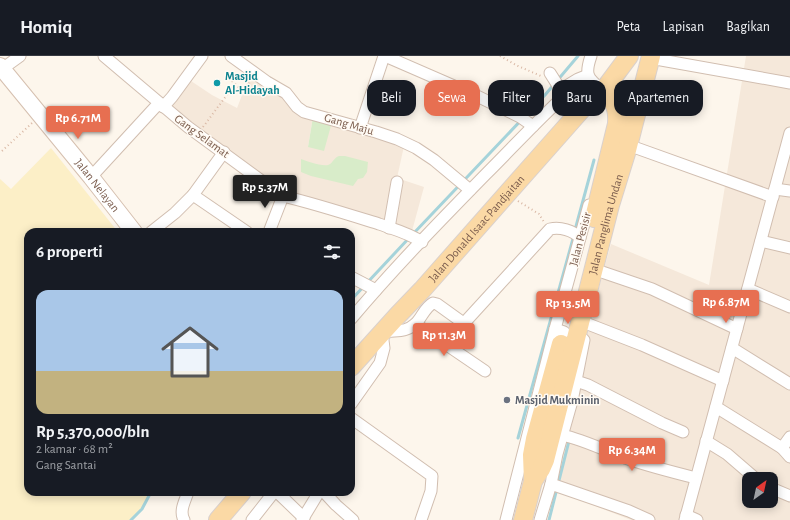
<!DOCTYPE html>
<html lang="id">
<head>
<meta charset="utf-8">
<style>
	body { margin:0; font-family:"Alegreya Sans",sans-serif; background:#20242c; color:#f1f3f6; height:100vh; display:flex; flex-direction:column; font-size:15px; white-space:nowrap }
	* { box-sizing:border-box; margin:0 }
	p { font-size:13px; color:#9ea1a6 }
	.icon { flex:none; width:22px; height:22px; fill:none; stroke:currentColor; stroke-width:2; stroke-linecap:round; stroke-linejoin:round }
	.map { position:relative; flex:1; overflow:hidden }
	.side { position:absolute; left:24px; top:172px; width:331px; height:268px; display:flex; flex-direction:column; background:#171b24; border-radius:12px; box-shadow:0 2px 10px #0003 }
	.side>* { flex:none }
	.guide { position:absolute; left:367px; top:24px; width:363px; height:36px; display:flex; gap:8px }
	.needle { width:26px; rotate:33deg }
	.controls { position:absolute; left:742px; top:416px; display:grid; gap:8px }
	.controls a { display:grid; place-items:center; width:36px; height:36px; border-radius:8px; background:#171b24; box-shadow:0 2px 10px #0003; font-size:20px }
	.price { position:absolute; translate:-50% -34px; padding:0 9px; border-radius:4px; background:#e76f51; color:#fff; font-size:13px; line-height:26px; filter:drop-shadow(0 1px 2px #0008) }
	.price::after { content:''; position:absolute; left:50%; top:24px; width:12px; height:9px; margin-left:-6px; background:inherit; clip-path:polygon(0 0,100% 0,50% 100%) }
	.price.selected { background:#222; color:#fff }
	ul { padding:0; list-style:none }
	li { display:grid; align-content:center; gap:8px; height:212px; padding:0 12px }
	li span { display:grid; place-items:center; height:124px; border-radius:12px; color:#555 }
	li>.icon { margin-inline-start:auto }
	span .icon { width:72px; height:72px; fill:#fffc; stroke-width:1 }
	li b { font-size:17px }
	h2 { display:flex; justify-content:space-between; align-items:center; height:48px; padding:0 12px; font-size:17px }
	.chip { padding:0 14px; border-radius:12px; background:#171b24; box-shadow:0 2px 10px #0003; font-size:14px; line-height:36px }
	.chip.selected { background:#e76f51; color:#fff }
	header { display:flex; align-items:center; gap:24px; box-sizing:border-box; height:56px; padding:0 20px; background:#171b24; border-bottom:1px solid #363941 }
	header strong { font-size:19px }
	nav { display:flex; gap:22px; margin-inline-start:auto; font-size:14px }
	.map>svg:first-child { display:block }
	.residential { fill:#f5e8da; fill-rule:evenodd }
	.green { fill:#d8ecc9 }
	.sand { fill:#fcefc7 }
	.lines { fill:none; stroke-linecap:round; stroke-linejoin:round }
	.stream { stroke:#a5d3da; stroke-width:3 }
	.minor-casing { stroke:#d1beb0; stroke-width:13 }
	.secondary-casing { stroke:#d6c0b0; stroke-width:18 }
	.primary-casing { stroke:#dad1cd; stroke-width:20 }
	.path { stroke:#d9b8a5; stroke-width:2; stroke-dasharray:1 3; stroke-linecap:butt }
	.minor { stroke:#fff; stroke-width:11 }
	.secondary { stroke:#fff; stroke-width:16 }
	.primary { stroke:#fbd9a5; stroke-width:18 }
	.culture-dot { fill:#0f9aa8; stroke:#fffaf3; stroke-width:1.5 }
	.worship-dot { fill:#6b7280; stroke:#fffaf3; stroke-width:1.5 }
	.labels { text-anchor:middle; dominant-baseline:central; stroke-width:3; stroke-linejoin:round; paint-order:stroke }
	.culture-label { font-size:12px; font-weight:bold; fill:#0d838f; stroke:#fffaf3; text-anchor:start }
	.street-label { font-size:12px; fill:#7a5c4d; stroke:#fffaf3 }
	.worship-label { font-size:12px; font-weight:bold; fill:#5b616d; stroke:#fffaf3; text-anchor:start }
</style>
</head>
<body>
<header>
<strong>Homiq</strong>
<nav><a>Peta</a><a>Lapisan</a><a>Bagikan</a></nav>
</header>
<div class="map">
<svg width="790" height="464" viewBox="0 0 790 464">
	<rect width="100%" height="100%" fill="#fdf6ec"/>
	<!-- residential -->
	<g class="residential">
		<path d="M746,0H790V464H631L544,430L611,188L709,229ZM749,423H771V445H749Z"/>
		<path d="M250,19L313,61L308,91L332,66L404,90L397,122L424,131L412,175L288,139L243,107L168,49L188,23L212,39L237,52Z"/>
	</g>
	<!-- green -->
	<g class="green">
		<path d="M313,61L332,66L324,95L308,91Z"/>
		<path d="M339,100H345L368,106L367,116L363,122L358,123L353,130L311,120L301,116V103C307,105 325,112 330,108C333,106 334,102 339,100Z"/>
	</g>
	<!-- sand -->
	<path class="sand" d="M51,92L118,176H28V436H151L142,453L131,464H0V123L11,133Z"/>
	<g class="lines">
		<!-- stream -->
		<g class="stream">
			<path d="M575,174L594,104"/>
			<path d="M413,178L545,39L578,0"/>
			<path d="M351,244L409,182"/>
			<path d="M518,382L574,179"/>
			<path d="M131,464L142,453L151,436"/>
			<path d="M549,464L569,385"/>
		</g>
		<defs>
			<g id="minor">
				<path d="M104,0L188,71L278,137L283,140C316,148 347,158 379,168C393,173 409,177 422,186"/>
				<path d="M231,0L267,26L286,37L297,51L304,56L376,76L397,83L416,92L434,104L470,134"/>
				<path d="M385,0L477,40L520,61L533,70"/>
				<path d="M591,0C584,20 588,22 603,35"/>
				<path d="M650,2L790,27"/>
				<path d="M2,13L20,0"/>
				<path d="M550,17L564,39"/>
				<path d="M560,34L578,23L588,19"/>
				<path d="M163,51L172,41L202,0"/>
				<path d="M360,72L384,0"/>
				<path d="M628,89L773,141"/>
				<path d="M91,121L159,47"/>
				<path d="M775,133L790,135"/>
				<path d="M193,139L247,176"/>
				<path d="M389,172L397,126"/>
				<path d="M151,176L175,157L193,139L224,96"/>
				<path d="M269,176L283,140"/>
				<path d="M761,185L790,192"/>
				<path d="M602,216L652,233L737,273"/>
				<path d="M351,221L376,234"/>
				<path d="M748,233L790,251"/>
				<path d="M351,263C394,212 440,165 486,118C512,92 537,65 564,40L582,53"/>
				<path d="M416,268L485,315"/>
				<path d="M588,268L642,289L723,325"/>
				<path d="M555,273L564,276"/>
				<path d="M732,292L790,328"/>
				<path d="M576,325L588,329L662,367L683,376"/>
				<path d="M351,348L380,307L384,292L382,277C393,273 404,278 415,268C422,262 424,252 433,247L437,248L462,266L466,265L550,173C560,171 573,174 580,182"/>
				<path d="M716,351L782,392L790,381"/>
				<path d="M351,362L432,420L431,435L421,464"/>
				<path d="M562,379C584,384 604,394 625,402C649,410 672,416 696,422"/>
				<path d="M706,385L727,398L756,423"/>
				<path d="M782,392L790,401"/>
				<path d="M551,428L629,455L649,464"/>
				<path d="M771,432L790,440"/>
				<path d="M277,436L304,462"/>
				<path d="M324,436L336,449L353,464"/>
				<path d="M686,459L697,464"/>
				<path d="M184,464C179,455 185,445 188,436"/>
				<path d="M252,464L274,436"/>
				<path d="M302,464L319,436"/>
				<path d="M506,464L555,273L589,149"/>
				<path d="M540,464L551,428L557,398L572,345L584,284"/>
				<path d="M685,464L790,77"/>
			</g>
			<g id="secondary">
				<path id="s1" d="M0,10L91,121L134,176"/>
			</g>
			<g id="primary">
				<path d="M594,162L617,68C618,52 615,46 603,35"/>
				<path id="s2" d="M351,311L398,259L422,234L582,53L603,35L629,0"/>
				<path d="M533,425L532,399L535,383L561,288"/>
				<path d="M218,464L242,436"/>
				<path id="s3" d="M523,464L533,425L541,413L545,404L610,149L627,94L651,0"/>
			</g>
		</defs>
		<!-- minor casing -->
		<use href="#minor" class="minor-casing"/>
		<!-- secondary casing -->
		<use href="#secondary" class="secondary-casing"/>
		<!-- primary casing -->
		<use href="#primary" class="primary-casing"/>
		<!-- path -->
		<g class="path">
			<path d="M500,0L518,10L541,20"/>
			<path d="M232,25L245,37L250,25"/>
			<path d="M203,71L235,28"/>
			<path d="M2,95L32,67"/>
			<path d="M518,145L539,158L544,166"/>
		</g>
		<!-- minor -->
		<use href="#minor" class="minor"/>
		<!-- secondary -->
		<use href="#secondary" class="secondary"/>
		<!-- primary -->
		<use href="#primary" class="primary"/>
	</g>
	<!-- markers -->
	<circle class="culture-dot" cx="217" cy="27" r="4"/>
	<circle class="worship-dot" cx="507" cy="344" r="4"/>
	<g class="labels">
		<!-- culture labels -->
		<g class="culture-label">
			<text x="225" y="20">Masjid<tspan x="225" dy="14">Al-Hidayah</tspan></text>
		</g>
		<!-- street labels -->
		<g class="street-label">
			<text transform="translate(349 68) rotate(16)">Gang Maju</text>
			<text transform="translate(202 80) rotate(36)">Gang Selamat</text>
			<text stroke="none"><textPath href="#s1" startOffset="154">Jalan Nelayan</textPath></text>
			<text stroke="none"><textPath href="#s3" startOffset="308">Jalan Panglima Undan</textPath></text>
			<text stroke="none"><textPath href="#s2" startOffset="187">Jalan Donald Isaac Pandjaitan</textPath></text>
			<text transform="translate(580 183) rotate(-75)">Jalan Pesisir</text>
		</g>
		<!-- worship labels -->
		<g class="worship-label">
			<text x="515" y="344">Masjid Mukminin</text>
		</g>
	</g>
</svg>
<div class="controls">
<a><svg class="needle" viewBox="-14 -14 28 28"><path d="M0-13l5 13h-10z" fill="#e53935"/><path d="M0 13l5-13h-10z" fill="#9ea1a6"/></svg></a>
</div>
<b class="price" style="left:78px;top:84px">Rp 6.71M</b>
<b class="price selected" style="left:265px;top:153px">Rp 5.37M</b>
<b class="price" style="left:726px;top:268px">Rp 6.87M</b>
<b class="price" style="left:568px;top:269px">Rp 13.5M</b>
<b class="price" style="left:444px;top:301px">Rp 11.3M</b>
<b class="price" style="left:632px;top:416px">Rp 6.34M</b>
<div class="guide">
<a class="chip">Beli</a>
<a class="chip selected">Sewa</a>
<a class="chip">Filter</a>
<a class="chip">Baru</a>
<a class="chip">Apartemen</a>
</div>
<section class="side">
<h2>6 properti<svg class="icon" aria-label="filters" viewBox="0 0 24 24"><path d="M4 7h16M4 17h16"/><circle cx="9" cy="7" r="2"/><circle cx="15" cy="17" r="2"/></svg></h2>
<ul>
<li><span style="background:linear-gradient(#a9c7e8 65%,#c2b280 0)"><svg class="icon" aria-label="home" viewBox="0 0 24 24"><path d="M3 11l9-7 9 7M6 9v11h12V9"/></svg></span><div><b>Rp 5,370,000/bln</b><p>2 kamar · 68 m²</p><p>Gang Santai</p></div></li>
</ul>
</section>
</div>
</body>
</html>
